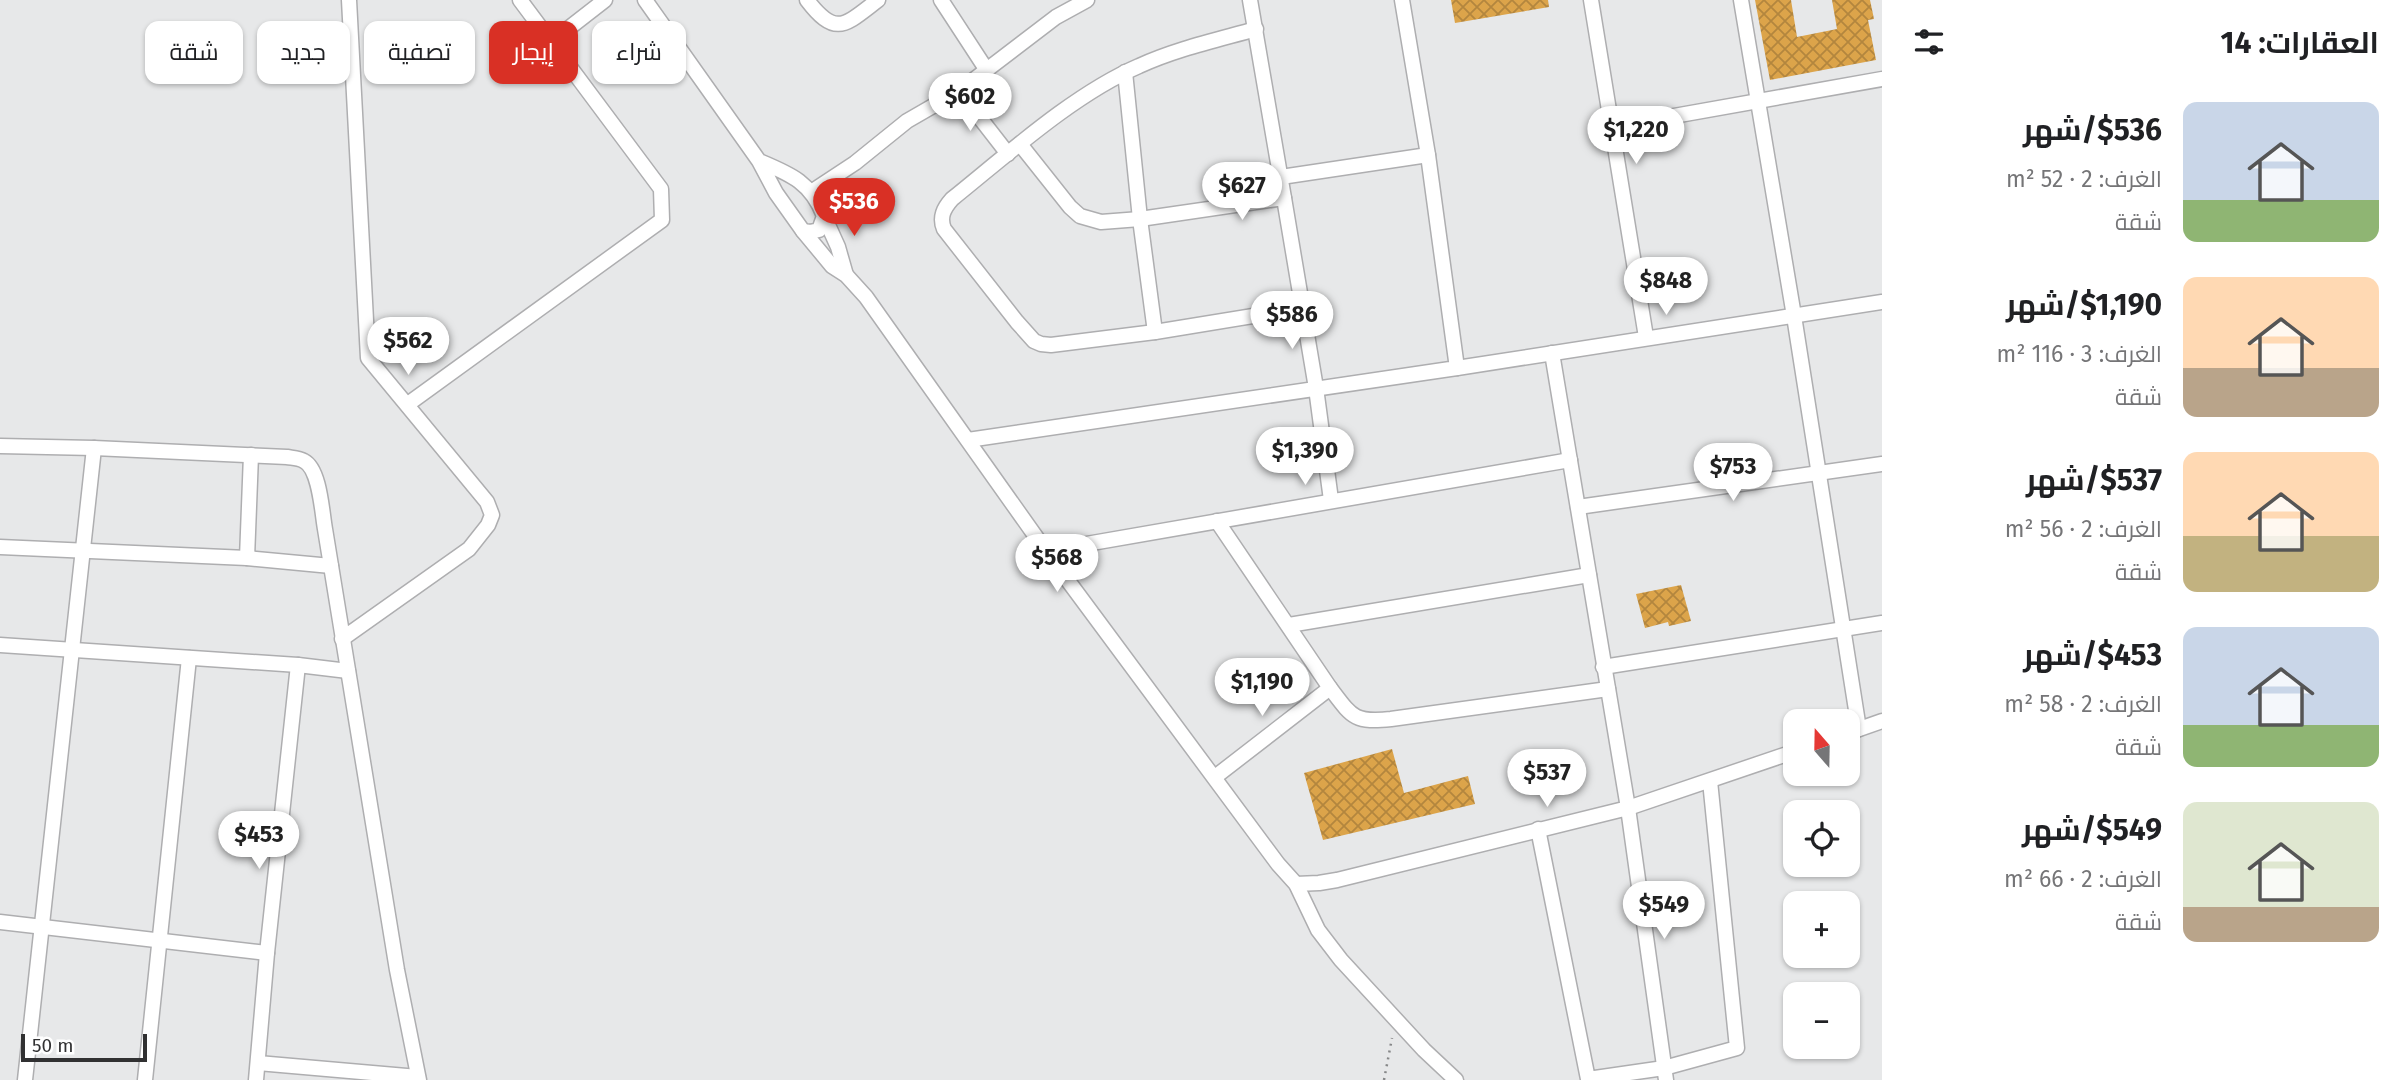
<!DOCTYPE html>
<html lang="ar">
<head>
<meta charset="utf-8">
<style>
	body { margin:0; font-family:"Fira Sans",Cairo,sans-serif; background:#f2f2f2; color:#202124; direction:rtl; height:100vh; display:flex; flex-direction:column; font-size:26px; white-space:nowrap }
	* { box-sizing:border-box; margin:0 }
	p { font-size:23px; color:#757577 }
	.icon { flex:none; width:38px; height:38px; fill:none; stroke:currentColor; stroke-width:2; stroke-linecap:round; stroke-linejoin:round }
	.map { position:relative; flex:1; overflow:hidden; direction:ltr }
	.details { display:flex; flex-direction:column; background:#fff; width:525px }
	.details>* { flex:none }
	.guide { position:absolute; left:21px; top:21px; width:665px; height:63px; direction:rtl; display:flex; gap:14px }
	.needle { width:46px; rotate:340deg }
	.controls { position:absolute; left:1783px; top:709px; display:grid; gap:14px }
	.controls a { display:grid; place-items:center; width:77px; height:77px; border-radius:14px; background:#fff; box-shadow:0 2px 5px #0004; font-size:35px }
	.scale { position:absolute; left:21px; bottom:18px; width:126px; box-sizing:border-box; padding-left:7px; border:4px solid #313132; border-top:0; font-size:19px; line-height:24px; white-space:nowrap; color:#313132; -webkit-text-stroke:5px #fff; paint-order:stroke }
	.price { position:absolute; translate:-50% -60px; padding:0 16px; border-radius:24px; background:#fff; color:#222; font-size:23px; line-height:46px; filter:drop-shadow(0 2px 4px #0008) }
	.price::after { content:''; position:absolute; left:50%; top:42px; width:21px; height:16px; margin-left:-10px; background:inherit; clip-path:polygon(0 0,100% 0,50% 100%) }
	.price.current { background:#d93025; color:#fff }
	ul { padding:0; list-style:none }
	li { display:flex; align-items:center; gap:21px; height:175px; padding:0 28px }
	li span { display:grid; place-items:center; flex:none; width:196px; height:140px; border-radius:14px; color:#555 }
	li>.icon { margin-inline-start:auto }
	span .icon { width:84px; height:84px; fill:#fffc; stroke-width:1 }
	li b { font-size:30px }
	h2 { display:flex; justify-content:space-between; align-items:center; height:84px; padding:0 28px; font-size:30px }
	.chip { padding:0 24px; border-radius:14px; background:#fff; box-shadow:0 2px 5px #0004; font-size:24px; line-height:63px }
	.chip.current { background:#d93025; color:#fff }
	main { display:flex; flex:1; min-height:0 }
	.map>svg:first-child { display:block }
	.building { fill:url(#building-cross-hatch) }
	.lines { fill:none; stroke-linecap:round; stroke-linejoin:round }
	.minor-casing { stroke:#aeaeb0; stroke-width:17 }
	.path { stroke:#868788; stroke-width:2.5; stroke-dasharray:2 5; stroke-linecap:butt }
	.minor { stroke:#fff; stroke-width:14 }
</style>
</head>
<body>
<main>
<section class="details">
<h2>العقارات: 14<svg class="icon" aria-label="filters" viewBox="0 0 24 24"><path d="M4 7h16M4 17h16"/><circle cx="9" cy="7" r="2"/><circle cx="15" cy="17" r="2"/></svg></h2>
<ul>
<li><span style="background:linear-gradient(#c9d6e8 70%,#8fb573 0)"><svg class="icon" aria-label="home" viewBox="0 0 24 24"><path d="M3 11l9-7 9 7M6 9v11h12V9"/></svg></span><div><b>$536/شهر</b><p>الغرف: 2 · 52 m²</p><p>شقة</p></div></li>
<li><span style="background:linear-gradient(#ffd9b3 65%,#b9a48a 0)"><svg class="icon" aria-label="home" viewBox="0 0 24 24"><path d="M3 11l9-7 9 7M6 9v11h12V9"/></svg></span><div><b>$1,190/شهر</b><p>الغرف: 3 · 116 m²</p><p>شقة</p></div></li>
<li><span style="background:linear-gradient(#ffd9b3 60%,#c2b280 0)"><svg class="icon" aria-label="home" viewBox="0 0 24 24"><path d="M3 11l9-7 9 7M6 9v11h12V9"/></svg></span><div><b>$537/شهر</b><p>الغرف: 2 · 56 m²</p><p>شقة</p></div></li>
<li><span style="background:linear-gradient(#c9d6e8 70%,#8fb573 0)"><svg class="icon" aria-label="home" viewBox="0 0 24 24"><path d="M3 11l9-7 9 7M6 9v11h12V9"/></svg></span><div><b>$453/شهر</b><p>الغرف: 2 · 58 m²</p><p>شقة</p></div></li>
<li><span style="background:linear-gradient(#dfe7d0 75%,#b9a48a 0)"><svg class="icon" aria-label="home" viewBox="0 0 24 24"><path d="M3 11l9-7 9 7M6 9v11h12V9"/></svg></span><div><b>$549/شهر</b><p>الغرف: 2 · 66 m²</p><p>شقة</p></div></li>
</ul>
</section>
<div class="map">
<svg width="1882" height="1080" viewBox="0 0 1882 1080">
	<defs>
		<pattern id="building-cross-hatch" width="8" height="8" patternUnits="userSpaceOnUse" patternTransform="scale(1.75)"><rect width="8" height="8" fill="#dca44a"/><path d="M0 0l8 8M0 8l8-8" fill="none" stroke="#b3863e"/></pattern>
	</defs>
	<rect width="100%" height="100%" fill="#e7e8e9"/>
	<!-- building -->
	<g class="building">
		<path d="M1451,0H1548L1549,7L1455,23Z"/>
		<path d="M1755,0H1791L1797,37L1837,29L1832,0H1870L1874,19L1868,20L1876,60L1770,80Z"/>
		<path d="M1681,585L1691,621L1669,626L1668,622L1645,628L1636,594Z"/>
		<path d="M1392,749L1404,793L1468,776L1475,804L1323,840L1304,773Z"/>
	</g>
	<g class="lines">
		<defs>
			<g id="minor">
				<path d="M645,0L759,161L776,193L803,231L810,232L819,230L824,216C811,182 790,174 759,161"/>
				<path d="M807,0C836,38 845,25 878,0"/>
				<path d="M941,0L986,69"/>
				<path d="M1591,0L1646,337"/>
				<path d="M1741,0L1794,316L1859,729"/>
				<path d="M1256,29C1217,40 1176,49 1139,66C1074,94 1008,154 952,199C944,208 939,217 944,229L1017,322L1034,341L1041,344L1051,345L1155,332L1302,308"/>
				<path d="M551,42L605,0"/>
				<path d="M1125,72L1140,219L1155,332"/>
				<path d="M959,91L1008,154"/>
				<path d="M1612,127L1882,79"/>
				<path d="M1020,144L1070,207L1080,216L1101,222L1140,219L1284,198L1250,0"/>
				<path d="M1281,177L1428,155"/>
				<path d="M811,192L855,163L907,121L959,91L1056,17L1087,0"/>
				<path d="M1284,198L1316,388L1331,500"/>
				<path d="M824,216L838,247L846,275"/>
				<path d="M803,231L832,266L846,275L866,297L1046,551L1278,864L1296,884L1318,930L1341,960L1424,1050L1456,1080"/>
				<path d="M1552,353L1628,808L1666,1080"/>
				<path d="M1457,368L1882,302"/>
				<path d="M408,404L662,220L661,189L520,0"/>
				<path d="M968,440L1457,368L1428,155L1402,0"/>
				<path d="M0,446L94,448L287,457C293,458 299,458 304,461C320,469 322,513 325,529L397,970L419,1080"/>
				<path d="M1578,507L1882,464"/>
				<path d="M1217,521L1330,688C1352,717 1354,723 1391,719L1608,689"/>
				<path d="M0,547L247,558L331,566"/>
				<path d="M1046,551L1570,460"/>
				<path d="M247,558L251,455"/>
				<path d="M1289,625L1589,575"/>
				<path d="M342,639L469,549L488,525L492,515L487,502L368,358L349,0"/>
				<path d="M0,645L298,665L348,671"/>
				<path d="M1603,667L1882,623"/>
				<path d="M1848,733L1882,721"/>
				<path d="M1215,777L1330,688"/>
				<path d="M1538,829L1588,1079L1664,1068L1737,1048L1710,781"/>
				<path d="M1296,884L1319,883L1337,880L1628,808L1796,751"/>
				<path d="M0,922L267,953"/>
				<path d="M258,1063L418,1077"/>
				<path d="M25,1080L94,448"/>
				<path d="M145,1080L189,658"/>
				<path d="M256,1080L267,953L298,665"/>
			</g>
		</defs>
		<!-- minor casing -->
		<use href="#minor" class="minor-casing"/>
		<!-- path -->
		<path class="path" d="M1384,1080L1392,1038"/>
		<!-- minor -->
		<use href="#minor" class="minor"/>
	</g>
</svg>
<div class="controls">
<a><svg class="needle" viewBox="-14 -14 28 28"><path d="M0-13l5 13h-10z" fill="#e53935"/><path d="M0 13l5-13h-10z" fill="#757577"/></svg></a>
<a><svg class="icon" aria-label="locate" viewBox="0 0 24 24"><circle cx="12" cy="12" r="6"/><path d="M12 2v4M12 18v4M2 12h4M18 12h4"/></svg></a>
<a>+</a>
<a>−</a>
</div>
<div class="scale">50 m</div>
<b class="price" style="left:970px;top:133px">$602</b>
<b class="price" style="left:1636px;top:166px">$1,220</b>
<b class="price" style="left:1242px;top:222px">$627</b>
<b class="price current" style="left:854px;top:238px">$536</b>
<b class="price" style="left:1666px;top:317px">$848</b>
<b class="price" style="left:1292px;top:351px">$586</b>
<b class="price" style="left:408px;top:377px">$562</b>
<b class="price" style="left:1305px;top:487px">$1,390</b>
<b class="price" style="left:1733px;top:503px">$753</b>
<b class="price" style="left:1057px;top:594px">$568</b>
<b class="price" style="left:1262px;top:718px">$1,190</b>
<b class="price" style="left:1547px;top:809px">$537</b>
<b class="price" style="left:259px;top:871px">$453</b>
<b class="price" style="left:1664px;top:941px">$549</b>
<div class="guide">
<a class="chip">شراء</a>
<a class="chip current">إيجار</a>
<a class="chip">تصفية</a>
<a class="chip">جديد</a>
<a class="chip">شقة</a>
</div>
</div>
</main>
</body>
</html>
